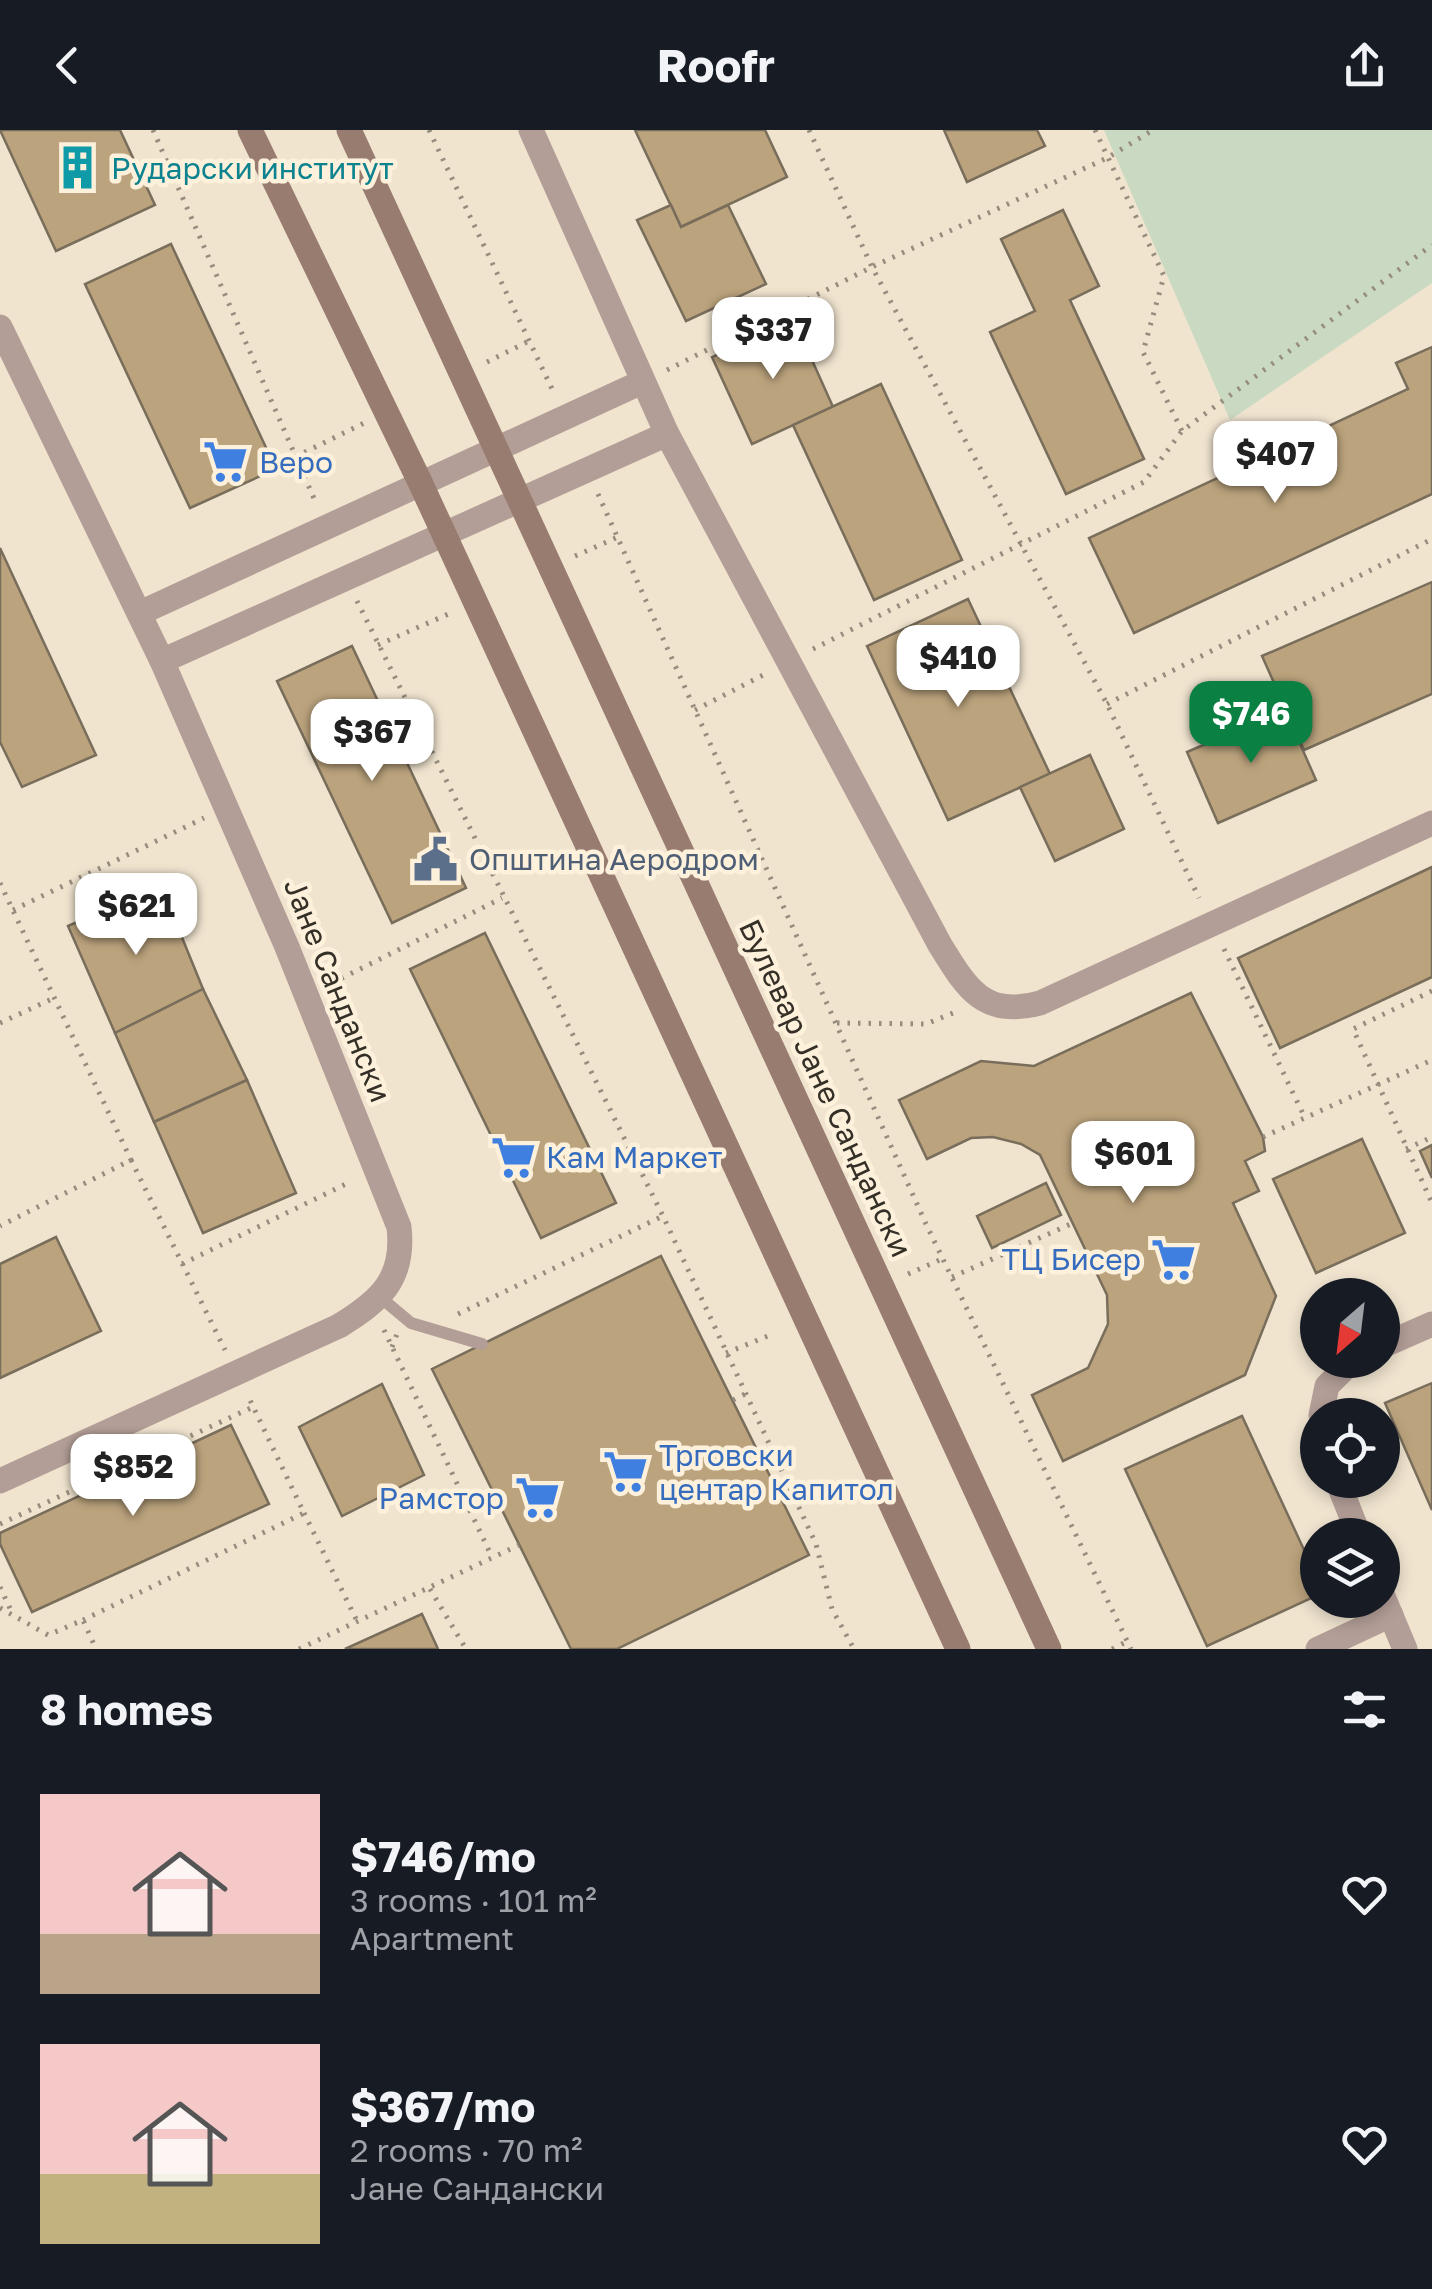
<!DOCTYPE html>
<html lang="en">
<head>
<meta charset="utf-8">
<style>
	body { margin:0; font-family:"Golos Text",sans-serif; background:#242831; color:#f1f3f6; height:100vh; display:flex; flex-direction:column; font-size:38px; white-space:nowrap }
	* { box-sizing:border-box; margin:0 }
	p { font-size:32px; color:#9ea1a6 }
	.icon { flex:none; width:55px; height:55px; fill:none; stroke:currentColor; stroke-width:2; stroke-linecap:round; stroke-linejoin:round }
	.map { position:relative; height:1519px; overflow:hidden }
	.details { display:flex; flex-direction:column; background:#171b24; flex:1 }
	.details>* { flex:none }
	.needle { width:65px; rotate:208deg }
	.tools { position:absolute; left:1300px; top:1148px; display:grid; gap:20px }
	.tools a { display:grid; place-items:center; width:100px; height:100px; border-radius:50%; background:#171b24; box-shadow:0 5px 15px #0003; font-size:50px }
	.price { position:absolute; translate:-50% -85px; padding:0 22px; border-radius:20px; background:#fff; color:#222; font-size:32px; line-height:65px; filter:drop-shadow(0 2px 5px #0008) }
	.price::after { content:''; position:absolute; left:50%; top:60px; width:30px; height:22px; margin-left:-15px; background:inherit; clip-path:polygon(0 0,100% 0,50% 100%) }
	.price.active { background:#0b8043; color:#fff }
	ul { padding:0; list-style:none }
	li { display:flex; align-items:center; gap:30px; height:250px; padding:0 40px }
	li span { display:grid; place-items:center; flex:none; width:280px; height:200px; border-radius:0px; color:#555 }
	li>.icon { margin-inline-start:auto }
	span .icon { width:120px; height:120px; fill:#fffc; stroke-width:1 }
	li b { font-size:42px }
	h2 { display:flex; justify-content:space-between; align-items:center; height:120px; padding:0 40px; font-size:42px }
	header { display:flex; justify-content:space-between; align-items:center; height:130px; padding:0 40px; background:#171b24; font-size:45px; font-weight:700 }
	.map>svg:first-child { display:block }
	.green { fill:#cadac2 }
	.building { fill:#bba37d; stroke:#796d5b; stroke-width:2.5 }
	.lines { fill:none; stroke-linecap:round; stroke-linejoin:round }
	.path { stroke:#968d7e; stroke-width:5; stroke-dasharray:2.5 8; stroke-linecap:butt }
	.lane { stroke:#b39e97; stroke-width:12 }
	.street { stroke:#b39e97; stroke-width:25 }
	.secondary { stroke:#997c70; stroke-width:25 }
	.labels { text-anchor:middle; dominant-baseline:central; stroke-width:9; stroke-linejoin:round; paint-order:stroke }
	.culture-label { font-size:30px; fill:#0d838f; stroke:#fef1dc; text-anchor:start }
	.shop-label { font-size:30px; fill:#366cbe; stroke:#fef1dc; text-anchor:start }
	.service-label { font-size:30px; fill:#4e5e75; stroke:#fef1dc; text-anchor:start }
	.street-label { font-size:30px; fill:#342f27; stroke:#fef1dc }
</style>
</head>
<body>
<header><svg class="icon" aria-label="back" viewBox="0 0 24 24"><path d="M15 5l-7 7 7 7"/></svg>Roofr<svg class="icon" aria-label="share" viewBox="0 0 24 24"><path d="M12 15V3M7 8l5-5 5 5M5 13v7h14v-7"/></svg></header>
<div class="map">
<svg width="1432" height="1519" viewBox="0 0 1432 1519">
	<rect width="100%" height="100%" fill="#f0e4cf"/>
	<!-- green -->
	<path class="green" d="M1104,0H1432V153L1230,290Z"/>
	<!-- building -->
	<g class="building">
		<path d="M0,0H120L155,75L56,121Z"/>
		<path d="M635,0H765L787,47L681,97Z"/>
		<path d="M944,0H1037L1045,16L967,52Z"/>
		<path d="M671,75L681,97L728,75L766,154L686,191L637,90Z"/>
		<path d="M1063,80L1099,156L1070,170L1144,329L1066,364L990,202L1035,181L1001,109Z"/>
		<path d="M171,114L276,339L190,378L85,154Z"/>
		<path d="M794,190L833,277L752,314L712,227Z"/>
		<path d="M1432,217V364L1134,503L1089,408L1408,259L1396,233Z"/>
		<path d="M881,254L962,430L874,470L793,295Z"/>
		<path d="M0,418L96,625L22,657L0,612Z"/>
		<path d="M1432,452V564L1304,620L1262,526Z"/>
		<path d="M968,469L1050,644L948,690L867,516Z"/>
		<path d="M352,516L466,758L392,793L277,551Z"/>
		<path d="M1285,580L1316,650L1218,693L1187,622Z"/>
		<path d="M1090,625L1124,699L1055,731L1020,657Z"/>
		<path d="M1432,737V847L1280,918L1238,828Z"/>
		<path d="M161,756L203,859L115,903L68,796Z"/>
		<path d="M485,803L616,1073L541,1108L410,839Z"/>
		<path d="M203,859L247,950L154,992L115,903Z"/>
		<path d="M1191,863L1263,1007L1265,1021L1245,1031L1259,1061L1233,1073L1276,1166L1245,1245L1063,1331L1032,1265L1088,1238L1108,1194L1107,1165L1040,1025L1021,1014L993,1007L971,1008L927,1029L899,970L981,931L1034,936Z"/>
		<path d="M247,950L296,1063L203,1103L154,992Z"/>
		<path d="M1362,1009L1405,1103L1316,1143L1273,1049Z"/>
		<path d="M1432,1015V1048L1420,1021Z"/>
		<path d="M1046,1053L1061,1085L992,1118L977,1086Z"/>
		<path d="M56,1107L101,1201L0,1248V1134Z"/>
		<path d="M661,1126L809,1425L617,1519H571L432,1239Z"/>
		<path d="M1432,1253V1380L1385,1273Z"/>
		<path d="M382,1254L424,1345L342,1386L299,1297Z"/>
		<path d="M1242,1286L1318,1450V1465L1207,1516L1125,1339Z"/>
		<path d="M231,1295L269,1374L32,1482L0,1414V1403Z"/>
		<path d="M422,1484L438,1519H345Z"/>
	</g>
	<g class="lines">
		<!-- path -->
		<g class="path">
			<path d="M153,0L316,373"/>
			<path d="M429,0L554,263"/>
			<path d="M809,0L872,137L1107,574L1199,768"/>
			<path d="M1095,0L1164,146L1143,222L1182,301"/>
			<path d="M487,232L529,211"/>
			<path d="M667,240L872,137L1107,28L1153,0"/>
			<path d="M295,327L364,293"/>
			<path d="M598,364L926,1094L1131,1519"/>
			<path d="M575,426L618,407"/>
			<path d="M357,471L663,1086L816,1414L832,1479L854,1519"/>
			<path d="M378,515L453,482"/>
			<path d="M813,519L1144,352L1182,301L1432,115"/>
			<path d="M1107,574L1432,409"/>
			<path d="M695,580L767,543"/>
			<path d="M0,753L131,1030L0,1096"/>
			<path d="M13,780L204,688"/>
			<path d="M1224,819L1305,988"/>
			<path d="M332,853L502,768"/>
			<path d="M1432,861L1353,899L1432,1073"/>
			<path d="M0,893L54,868"/>
			<path d="M837,893L926,894L958,881"/>
			<path d="M1263,1007L1432,930"/>
			<path d="M1406,1019L1432,1007"/>
			<path d="M131,1030L225,1220"/>
			<path d="M182,1134L350,1052"/>
			<path d="M908,1144L942,1129"/>
			<path d="M952,1147L1073,1093"/>
			<path d="M458,1184L663,1086"/>
			<path d="M384,1200L492,1427"/>
			<path d="M392,1217L397,1204"/>
			<path d="M726,1223L768,1206"/>
			<path d="M733,1270L745,1264"/>
			<path d="M304,1383L357,1491"/>
			<path d="M0,1394L253,1277"/>
			<path d="M0,1457L13,1485"/>
			<path d="M430,1459L466,1519"/>
			<path d="M0,1478L48,1505L83,1490L96,1519"/>
			<path d="M83,1490L304,1383L248,1266"/>
			<path d="M299,1519L519,1415"/>
			<path d="M1112,1519L1128,1511"/>
		</g>
		<!-- lane -->
		<path class="lane" d="M380,1167L411,1193L482,1214"/>
		<!-- street -->
		<g class="street">
			<path d="M531,0L667,304L940,815C967,859 984,888 1040,873L1432,693"/>
			<path d="M0,197L162,531L287,817L399,1097C405,1149 380,1171 339,1196L0,1351"/>
			<path d="M140,483L642,252"/>
			<path d="M162,531L667,304"/>
			<path d="M1382,1216L1432,1194"/>
			<path d="M1321,1285L1327,1256L1353,1230"/>
			<path d="M1337,1350L1359,1405"/>
			<path d="M1382,1464L1405,1519"/>
			<path d="M1318,1519L1391,1485"/>
		</g>
		<!-- secondary -->
		<g class="secondary">
			<path d="M250,0L420,352L958,1519"/>
			<path d="M349,0L1049,1519"/>
		</g>
	</g>
	<!-- icons -->
	<defs>
		<symbol id="building-bare" viewBox="-9 -9 18 18"><path d="M-4-6H4V6H1V3H-1V6H-4ZM-2.5-4.3h1.7v1.8h-1.7ZM.8-4.3h1.7v1.8H.8ZM-2.5-1h1.7V.8h-1.7ZM.8-1h1.7V.8H.8Z" fill="#0f9aa8" stroke="#fef1dc" stroke-width="2.5" paint-order="stroke"/></symbol>
		<symbol id="supermarket-bare" viewBox="-9 -9 18 18"><path d="M-6-5.5h2.5l.6 2H6L4.5 2H-2.5L-4.4-4H-6ZM-1.5 3.2a1.3 1.3 0 1 0 .1 0ZM3 3.2a1.3 1.3 0 1 0 .1 0Z" fill="#3f7fe0" stroke="#fef1dc" stroke-width="2.5" paint-order="stroke"/></symbol>
		<symbol id="civic-bare" viewBox="-9 -9 18 18"><path d="M-.6-6.5H3V-4.5H.6V-3L4-1V1h2V6H-6V1h2V-1L-.6-3ZM-1.2 2.5V6h2.4V2.5Z" fill="#5c6f8a" stroke="#fef1dc" stroke-width="2.5" paint-order="stroke"/></symbol>
	</defs>
	<g fill-rule="evenodd">
		<use href="#building-bare" x="46" y="6" width="63" height="63"/>
		<use href="#supermarket-bare" x="194" y="300" width="63" height="63"/>
		<use href="#civic-bare" x="404" y="698" width="63" height="63"/>
		<use href="#supermarket-bare" x="482" y="996" width="63" height="63"/>
		<use href="#supermarket-bare" x="1142" y="1098" width="63" height="63"/>
		<use href="#supermarket-bare" x="594" y="1310" width="63" height="63"/>
		<use href="#supermarket-bare" x="506" y="1336" width="63" height="63"/>
	</g>
	<g class="labels">
		<!-- culture labels -->
		<g class="culture-label">
			<text x="111" y="38">Рударски институт</text>
		</g>
		<!-- shop labels -->
		<g class="shop-label">
			<text x="259" y="332">Веро</text>
			<text x="546" y="1027">Кам Маркет</text>
			<text x="1141" y="1129" text-anchor="end">ТЦ Бисер</text>
			<text x="659" y="1325">Трговски<tspan x="659" dy="34">центар Капитол</tspan></text>
			<text x="504" y="1368" text-anchor="end">Рамстор</text>
		</g>
		<!-- service labels -->
		<g class="service-label">
			<text x="469" y="729">Општина Аеродром</text>
		</g>
		<!-- street labels -->
		<g class="street-label">
			<text transform="translate(338 860) rotate(68)">Јане Сандански</text>
			<text transform="translate(826 958) rotate(65)">Булевар Јане Сандански</text>
		</g>
	</g>
</svg>
<div class="tools">
<a><svg class="needle" viewBox="-14 -14 28 28"><path d="M0-13l5 13h-10z" fill="#e53935"/><path d="M0 13l5-13h-10z" fill="#9ea1a6"/></svg></a>
<a><svg class="icon" aria-label="locate" viewBox="0 0 24 24"><circle cx="12" cy="12" r="6"/><path d="M12 2v4M12 18v4M2 12h4M18 12h4"/></svg></a>
<a><svg class="icon" aria-label="layers" viewBox="0 0 24 24"><path d="M12 4l9 5-9 5-9-5zM3 14l9 5 9-5"/></svg></a>
</div>
<b class="price" style="left:773px;top:252px">$337</b>
<b class="price" style="left:1275px;top:376px">$407</b>
<b class="price" style="left:958px;top:580px">$410</b>
<b class="price active" style="left:1251px;top:636px">$746</b>
<b class="price" style="left:372px;top:654px">$367</b>
<b class="price" style="left:136px;top:828px">$621</b>
<b class="price" style="left:1133px;top:1076px">$601</b>
<b class="price" style="left:133px;top:1389px">$852</b>
</div>
<section class="details">
<h2>8 homes<svg class="icon" aria-label="filters" viewBox="0 0 24 24"><path d="M4 7h16M4 17h16"/><circle cx="9" cy="7" r="2"/><circle cx="15" cy="17" r="2"/></svg></h2>
<ul>
<li><span style="background:linear-gradient(#f6c9c9 70%,#b9a48a 0)"><svg class="icon" aria-label="home" viewBox="0 0 24 24"><path d="M3 11l9-7 9 7M6 9v11h12V9"/></svg></span><div><b>$746/mo</b><p>3 rooms · 101 m²</p><p>Apartment</p></div><svg class="icon" aria-label="heart" viewBox="0 0 24 24"><path d="M12 20l-8-8c-3-5 5-10 8-4 3-6 11-1 8 4z"/></svg></li>
<li><span style="background:linear-gradient(#f6c9c9 65%,#c2b280 0)"><svg class="icon" aria-label="home" viewBox="0 0 24 24"><path d="M3 11l9-7 9 7M6 9v11h12V9"/></svg></span><div><b>$367/mo</b><p>2 rooms · 70 m²</p><p>Јане Сандански</p></div><svg class="icon" aria-label="heart" viewBox="0 0 24 24"><path d="M12 20l-8-8c-3-5 5-10 8-4 3-6 11-1 8 4z"/></svg></li>
</ul>
</section>
</body>
</html>
